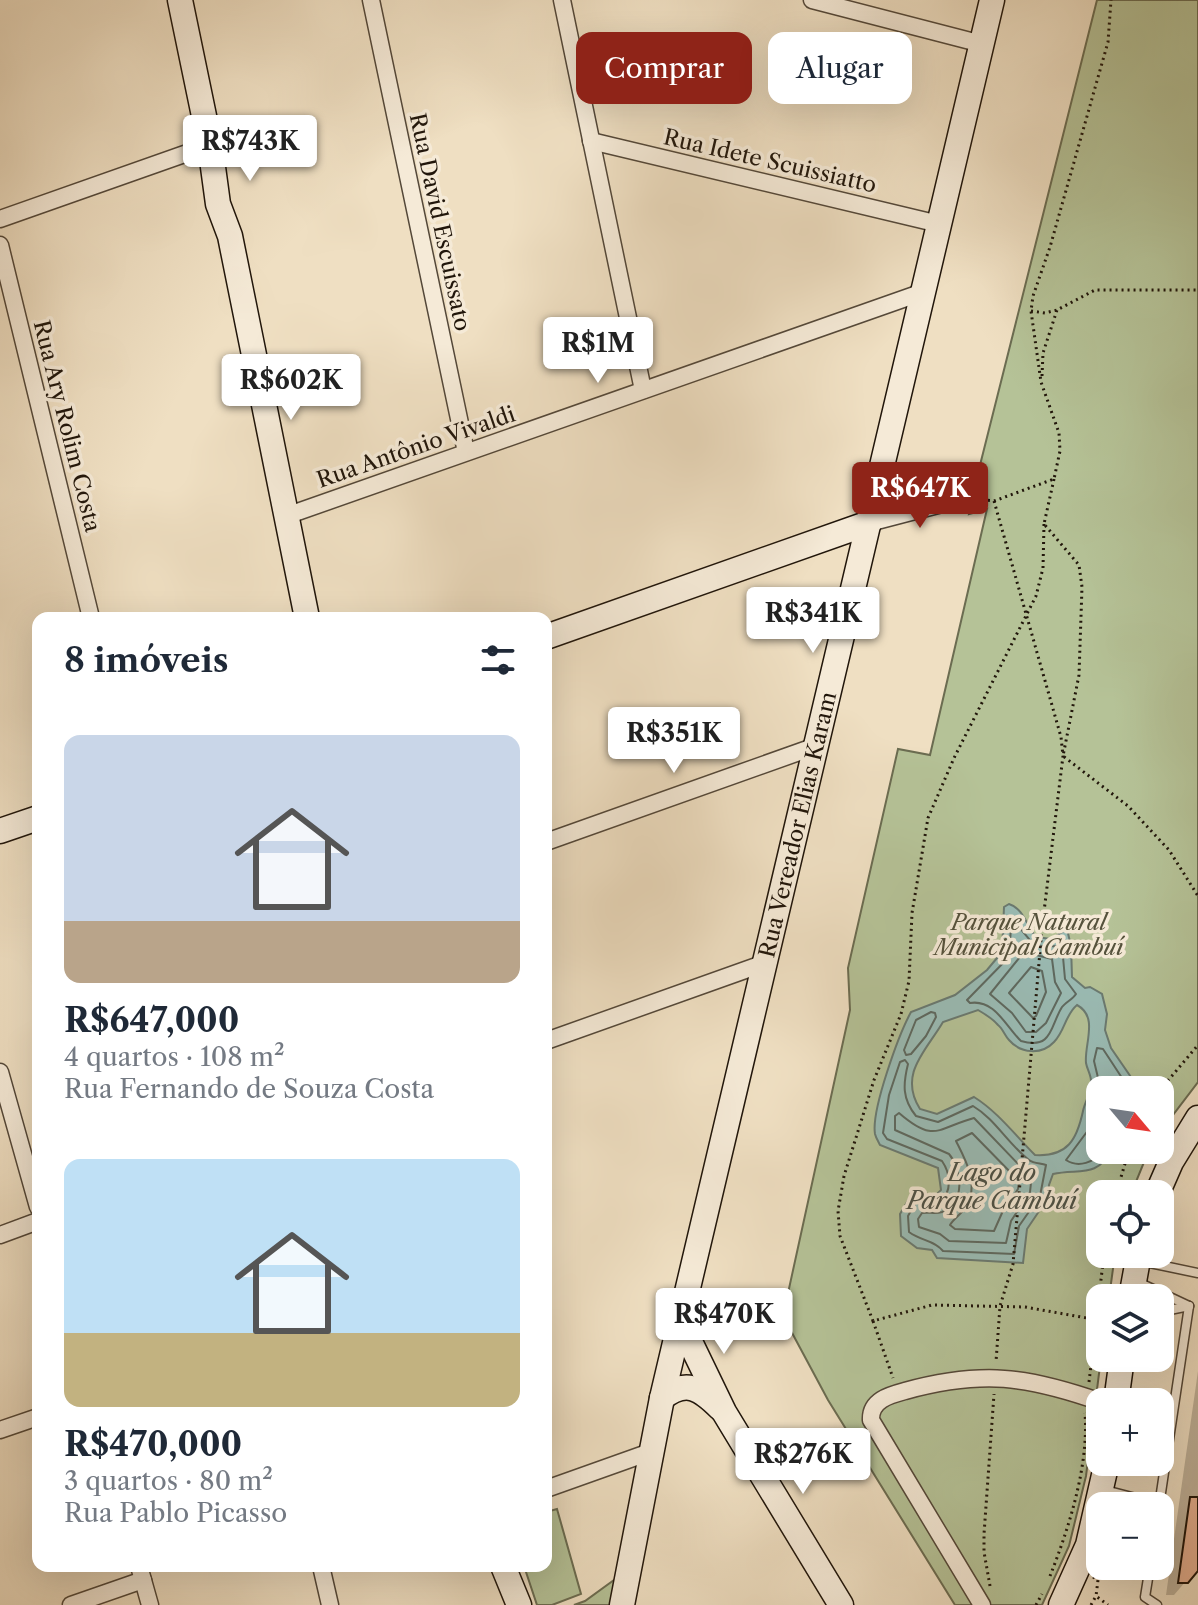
<!DOCTYPE html>
<html lang="pt">
<head>
<meta charset="utf-8">
<style>
	body { margin:0; font-family:"Libre Caslon Text",serif; background:#f2f2f3; color:#1f2937; height:100vh; display:flex; flex-direction:column; font-size:30px; white-space:nowrap }
	* { box-sizing:border-box; margin:0 }
	p { font-size:26px; color:#747a83 }
	.icon { flex:none; width:44px; height:44px; fill:none; stroke:currentColor; stroke-width:2; stroke-linecap:round; stroke-linejoin:round }
	.map { position:relative; flex:1; overflow:hidden }
	.side { position:absolute; left:32px; top:612px; width:520px; height:960px; display:flex; flex-direction:column; background:#fff; border-radius:16px; box-shadow:0 8px 32px #0002 }
	.side>* { flex:none }
	.banner { position:absolute; left:576px; top:32px; width:502px; height:72px; display:flex; gap:16px }
	.needle { width:52px; rotate:119deg }
	.fabs { position:absolute; left:1086px; top:1076px; display:grid; gap:16px }
	.fabs a { display:grid; place-items:center; width:88px; height:88px; border-radius:16px; background:#fff; box-shadow:0 8px 32px #0002; font-size:40px }
	.price { position:absolute; translate:-50% -68px; padding:0 18px; border-radius:8px; background:#fff; color:#222; font-size:26px; line-height:52px; filter:drop-shadow(0 2px 4px #0008) }
	.price::after { content:''; position:absolute; left:50%; top:48px; width:24px; height:18px; margin-left:-12px; background:inherit; clip-path:polygon(0 0,100% 0,50% 100%) }
	.price.on { background:#8f2418; color:#fff }
	ul { padding:0; list-style:none }
	li { display:grid; align-content:center; gap:16px; height:424px; padding:0 32px }
	li span { display:grid; place-items:center; height:248px; border-radius:16px; color:#555 }
	li>.icon { margin-inline-start:auto }
	span .icon { width:144px; height:144px; fill:#fffc; stroke-width:1 }
	li b { font-size:34px }
	h2 { display:flex; justify-content:space-between; align-items:center; height:96px; padding:0 32px; font-size:34px }
	.tag { padding:0 28px; border-radius:16px; background:#fff; box-shadow:0 8px 32px #0002; font-size:28px; line-height:72px }
	.tag.on { background:#8f2418; color:#fff }
	.map>svg:first-child { display:block }
	.green { fill:#b5c297; stroke:#6b6c51; stroke-width:2 }
	.water { fill:#9abcb5; stroke:#6a7a71; stroke-width:2; fill-rule:evenodd }
	.shadow { fill:#0003 }
	.lines { fill:none; stroke-linecap:round; stroke-linejoin:round }
	.shore { stroke:#5e6960; stroke-width:2 }
	.building { fill:#e6b192; stroke:#21160b; stroke-width:2 }
	.lane-casing { stroke:#544839; stroke-width:11 }
	.street-casing { stroke:#544839; stroke-width:19 }
	.secondary-casing { stroke:#21160b; stroke-width:27 }
	.path { stroke:#21160b; stroke-width:3; stroke-dasharray:2 4; stroke-linecap:butt }
	.lane { stroke:#f5ead7; stroke-width:8 }
	.street { stroke:#f5ead7; stroke-width:16 }
	.secondary { stroke:#f5ead7; stroke-width:24 }
	.labels { text-anchor:middle; dominant-baseline:central; stroke-width:7; stroke-linejoin:round; paint-order:stroke }
	.street-label { font-size:22px; fill:#21160b; stroke:#f5ead7 }
	.park-label { font-size:22px; font-style:italic; fill:#55523c; stroke:#f5ead7 }
	.water-label { font-size:24px; font-style:italic; fill:#4b5046; stroke:#f5ead7 }
</style>
</head>
<body>
<div class="map">
<svg width="1198" height="1605" viewBox="0 0 1198 1605">
	<rect width="100%" height="100%" fill="#efdfc2"/>
	<filter id="stains"><feTurbulence type="fractalNoise" baseFrequency=".0025" numOctaves="4"/><feColorMatrix values="0 0 0 0 .2 0 0 0 0 .09 0 0 0 0 .02 0 0 0 .5 -.17"/></filter>
	<radialGradient id="worn" r=".72"><stop offset=".6" stop-color="#630" stop-opacity="0"/><stop offset="1" stop-color="#630" stop-opacity=".3"/></radialGradient>
	<!-- green -->
	<g class="green">
		<path d="M1097,0H1198V1082L1160,1132V1090H1100V1150H1149L1131,1194H1100V1254H1115L1109,1298H1100L1101,1358L1086,1476L1069,1546L1042,1605H955L828,1400L783,1316L850,1010L848,968L898,749L930,755L987,509L969,514L975,485Z"/>
		<path d="M557,1509L581,1594L552,1605H537L524,1566H546V1512Z"/>
		<path d="M614,1580L613,1605H574L585,1601Z"/>
	</g>
	<!-- water -->
	<path class="water" d="M1009,904C1023,908 1027,926 1036,937L1051,939L1067,929L1071,946L1072,977L1085,988L1090,987L1102,994L1107,1014L1105,1030L1111,1048L1135,1083L1134,1090H1100V1150H1111C1097,1179 1078,1168 1053,1174L1049,1185L1048,1198L1027,1229L1023,1263L937,1258L932,1250L917,1248L901,1236L900,1214L913,1192L936,1195L941,1190L938,1168L880,1145C878,1141 876,1138 875,1134C871,1110 899,1034 911,1012L955,995L987,970L1002,952L1004,907ZM1077,1005C1099,1017 1084,1044 1086,1063C1087,1069 1091,1075 1091,1081C1092,1092 1085,1101 1083,1111C1077,1139 1068,1157 1035,1155C1015,1135 998,1112 974,1097L937,1114L920,1109C898,1074 926,1051 943,1022L978,1010C985,1014 993,1019 998,1025C1003,1029 1005,1036 1009,1040C1021,1054 1042,1055 1054,1042C1065,1031 1065,1015 1077,1005Z"/>
	<!-- shadow -->
	<path class="shadow" d="M1198,1371V1567L1174,1595H1166Z"/>
	<g class="lines">
		<!-- shore -->
		<g class="shore">
			<path d="M1015,923C1038,946 1026,947 1062,946L1065,979L1076,994C1073,999 1066,1002 1062,1007C1050,1026 1053,1050 1021,1041C1006,1027 995,999 970,1003L967,1000L1009,957L1011,927Z"/>
			<path d="M1024,952L1052,959L1055,982L1061,993L1046,1023L1036,1032H1026L1012,1013L990,994Z"/>
			<path d="M1031,967L1042,971L1046,992L1036,1016L1033,1018L1009,993Z"/>
			<path d="M931,1012L935,1013L936,1017L926,1036L911,1054L906,1055L904,1050L916,1020Z"/>
			<path d="M905,1060L908,1064C903,1084 902,1099 916,1116L938,1122L973,1106C995,1119 1008,1144 1029,1160C1034,1164 1041,1163 1046,1165L1040,1196L1019,1226L1014,1254L943,1251C934,1240 921,1241 909,1232L908,1216L916,1202H940C952,1192 951,1174 942,1161L887,1139L883,1133L889,1095L900,1062Z"/>
			<path d="M899,1113C935,1144 937,1128 974,1118L1022,1168L1032,1174L1030,1192L1011,1221L1006,1243L949,1241L940,1234L919,1227L918,1219L922,1213C928,1212 936,1214 942,1212C966,1203 962,1169 949,1154L895,1130V1116Z"/>
			<path d="M972,1133L1019,1181L1018,1189L1002,1213L994,1231L955,1229L950,1225C954,1218 963,1213 967,1205C979,1183 965,1159 956,1141Z"/>
			<path d="M1102,1150C1095,1163 1078,1168 1066,1160L1089,1129L1099,1082L1094,1061L1097,1048L1103,1049L1126,1084V1090"/>
		</g>
	</g>
	<!-- building -->
	<path class="building" d="M1190,1497H1198V1571L1188,1583H1178Z"/>
	<g class="lines">
		<defs>
			<g id="lane">
				<path d="M1140,1261L1198,1273"/>
				<path d="M1136,1281L1189,1306"/>
				<path d="M1160,1312L1189,1306"/>
				<path d="M1105,1490L1159,1504"/>
				<path d="M1159,1506L1189,1306"/>
				<path d="M1150,1566L1145,1597L1157,1605"/>
			</g>
			<g id="street">
				<path d="M371,0L466,452"/>
				<path d="M562,0L643,390"/>
				<path d="M812,0L982,44"/>
				<path d="M591,141L939,224"/>
				<path d="M0,219L210,145"/>
				<path d="M0,245L91,618"/>
				<path d="M286,516L923,292"/>
				<path d="M869,523L961,499"/>
				<path d="M546,842L816,746"/>
				<path d="M546,1041L765,963"/>
				<path d="M0,1072L38,1207"/>
				<path d="M0,1235L38,1221"/>
				<path d="M0,1430L38,1417"/>
				<path d="M546,1489L650,1452"/>
				<path d="M139,1566L150,1605"/>
				<path d="M321,1566L330,1605"/>
				<path d="M71,1605L143,1580"/>
				<path d="M982,1605L871,1420C870,1400 890,1395 905,1391C982,1370 1027,1376 1101,1402"/>
			</g>
			<g id="secondary">
				<path d="M180,0L210,145L218,204L230,236L307,618"/>
				<path d="M546,637L869,523"/>
				<path d="M0,831L38,818"/>
				<path d="M1157,1194L1171,1162L1198,1118"/>
				<path d="M1131,1298L1139,1254"/>
				<path d="M680,1321L724,1412L841,1605"/>
				<path d="M662,1398C686,1379 700,1388 720,1408"/>
				<path d="M1116,1402L1122,1358"/>
				<path d="M503,1566L519,1605"/>
				<path id="s1" d="M622,1605L662,1398L992,0"/>
				<path d="M1061,1605L1088,1545L1107,1462"/>
			</g>
		</defs>
		<!-- lane casing -->
		<use href="#lane" class="lane-casing"/>
		<!-- street casing -->
		<use href="#street" class="street-casing"/>
		<!-- secondary casing -->
		<use href="#secondary" class="secondary-casing"/>
		<!-- path -->
		<g class="path">
			<path d="M1031,311L1045,313L1057,310L1095,290H1198"/>
			<path d="M1042,376L1043,353L1057,310"/>
			<path d="M1054,479L1044,524L1079,565L1082,587L1079,675L1063,756L1128,806L1169,850L1198,896"/>
			<path d="M976,499L994,501L1054,479L1060,451L1059,433L1041,382L1031,311L1033,296L1050,247L1108,42L1111,0"/>
			<path d="M994,501L1061,737L1063,756L1042,928L1013,1264L1000,1306L996,1362"/>
			<path d="M1044,524L1043,568L1036,596L954,758L928,818L912,913L909,981L901,1014L874,1080L844,1176L838,1211L840,1236L873,1321L932,1305L1025,1307L1098,1320"/>
			<path d="M1160,1090L1198,1045"/>
			<path d="M1116,1194L1129,1150"/>
			<path d="M873,1321L893,1378"/>
			<path d="M1089,1382L1104,1254"/>
			<path d="M1050,1576C1069,1528 1089,1465 1085,1413"/>
			<path d="M1093,1577L1098,1580L1096,1596L1108,1605"/>
			<path d="M990,1586L984,1552V1534L994,1394"/>
			<path d="M1036,1605L1042,1594"/>
			<path d="M1091,1605L1096,1596"/>
		</g>
		<!-- lane -->
		<use href="#lane" class="lane"/>
		<!-- street -->
		<use href="#street" class="street"/>
		<!-- secondary -->
		<use href="#secondary" class="secondary"/>
	</g>
	<g class="labels">
		<!-- street labels -->
		<g class="street-label">
			<text transform="translate(770 161) rotate(13)">Rua Idete Scuissiatto</text>
			<text transform="translate(440 222) rotate(78)">Rua David Escuissato</text>
			<text transform="translate(67 426) rotate(76)">Rua Ary Rolim Costa</text>
			<text transform="translate(416 447) rotate(-19)">Rua Antônio Vivaldi</text>
			<text stroke="none"><textPath href="#s1" startOffset="800">Rua Vereador Elias Karam</textPath></text>
		</g>
		<!-- park labels -->
		<g class="park-label">
			<text x="1029" y="922">Parque Natural<tspan x="1029" dy="25">Municipal Cambuí</tspan></text>
		</g>
		<!-- water labels -->
		<g class="water-label">
			<text x="992" y="1172">Lago do<tspan x="992" dy="28">Parque Cambuí</tspan></text>
		</g>
	</g>
	<rect width="100%" height="100%" filter="url(#stains)"/>
	<rect width="100%" height="100%" fill="url(#worn)"/>
</svg>
<div class="fabs">
<a><svg class="needle" viewBox="-14 -14 28 28"><path d="M0-13l5 13h-10z" fill="#e53935"/><path d="M0 13l5-13h-10z" fill="#747a83"/></svg></a>
<a><svg class="icon" aria-label="locate" viewBox="0 0 24 24"><circle cx="12" cy="12" r="6"/><path d="M12 2v4M12 18v4M2 12h4M18 12h4"/></svg></a>
<a><svg class="icon" aria-label="layers" viewBox="0 0 24 24"><path d="M12 4l9 5-9 5-9-5zM3 14l9 5 9-5"/></svg></a>
<a>+</a>
<a>−</a>
</div>
<b class="price" style="left:250px;top:183px">R$743K</b>
<b class="price" style="left:598px;top:385px">R$1M</b>
<b class="price" style="left:291px;top:422px">R$602K</b>
<b class="price on" style="left:920px;top:530px">R$647K</b>
<b class="price" style="left:813px;top:655px">R$341K</b>
<b class="price" style="left:674px;top:775px">R$351K</b>
<b class="price" style="left:724px;top:1356px">R$470K</b>
<b class="price" style="left:803px;top:1496px">R$276K</b>
<div class="banner">
<a class="tag on">Comprar</a>
<a class="tag">Alugar</a>
</div>
<section class="side">
<h2>8 imóveis<svg class="icon" aria-label="filters" viewBox="0 0 24 24"><path d="M4 7h16M4 17h16"/><circle cx="9" cy="7" r="2"/><circle cx="15" cy="17" r="2"/></svg></h2>
<ul>
<li><span style="background:linear-gradient(#c9d6e8 75%,#b9a48a 0)"><svg class="icon" aria-label="home" viewBox="0 0 24 24"><path d="M3 11l9-7 9 7M6 9v11h12V9"/></svg></span><div><b>R$647,000</b><p>4 quartos · 108 m²</p><p>Rua Fernando de Souza Costa</p></div></li>
<li><span style="background:linear-gradient(#bfe0f5 70%,#c2b280 0)"><svg class="icon" aria-label="home" viewBox="0 0 24 24"><path d="M3 11l9-7 9 7M6 9v11h12V9"/></svg></span><div><b>R$470,000</b><p>3 quartos · 80 m²</p><p>Rua Pablo Picasso</p></div></li>
</ul>
</section>
</div>
</body>
</html>
